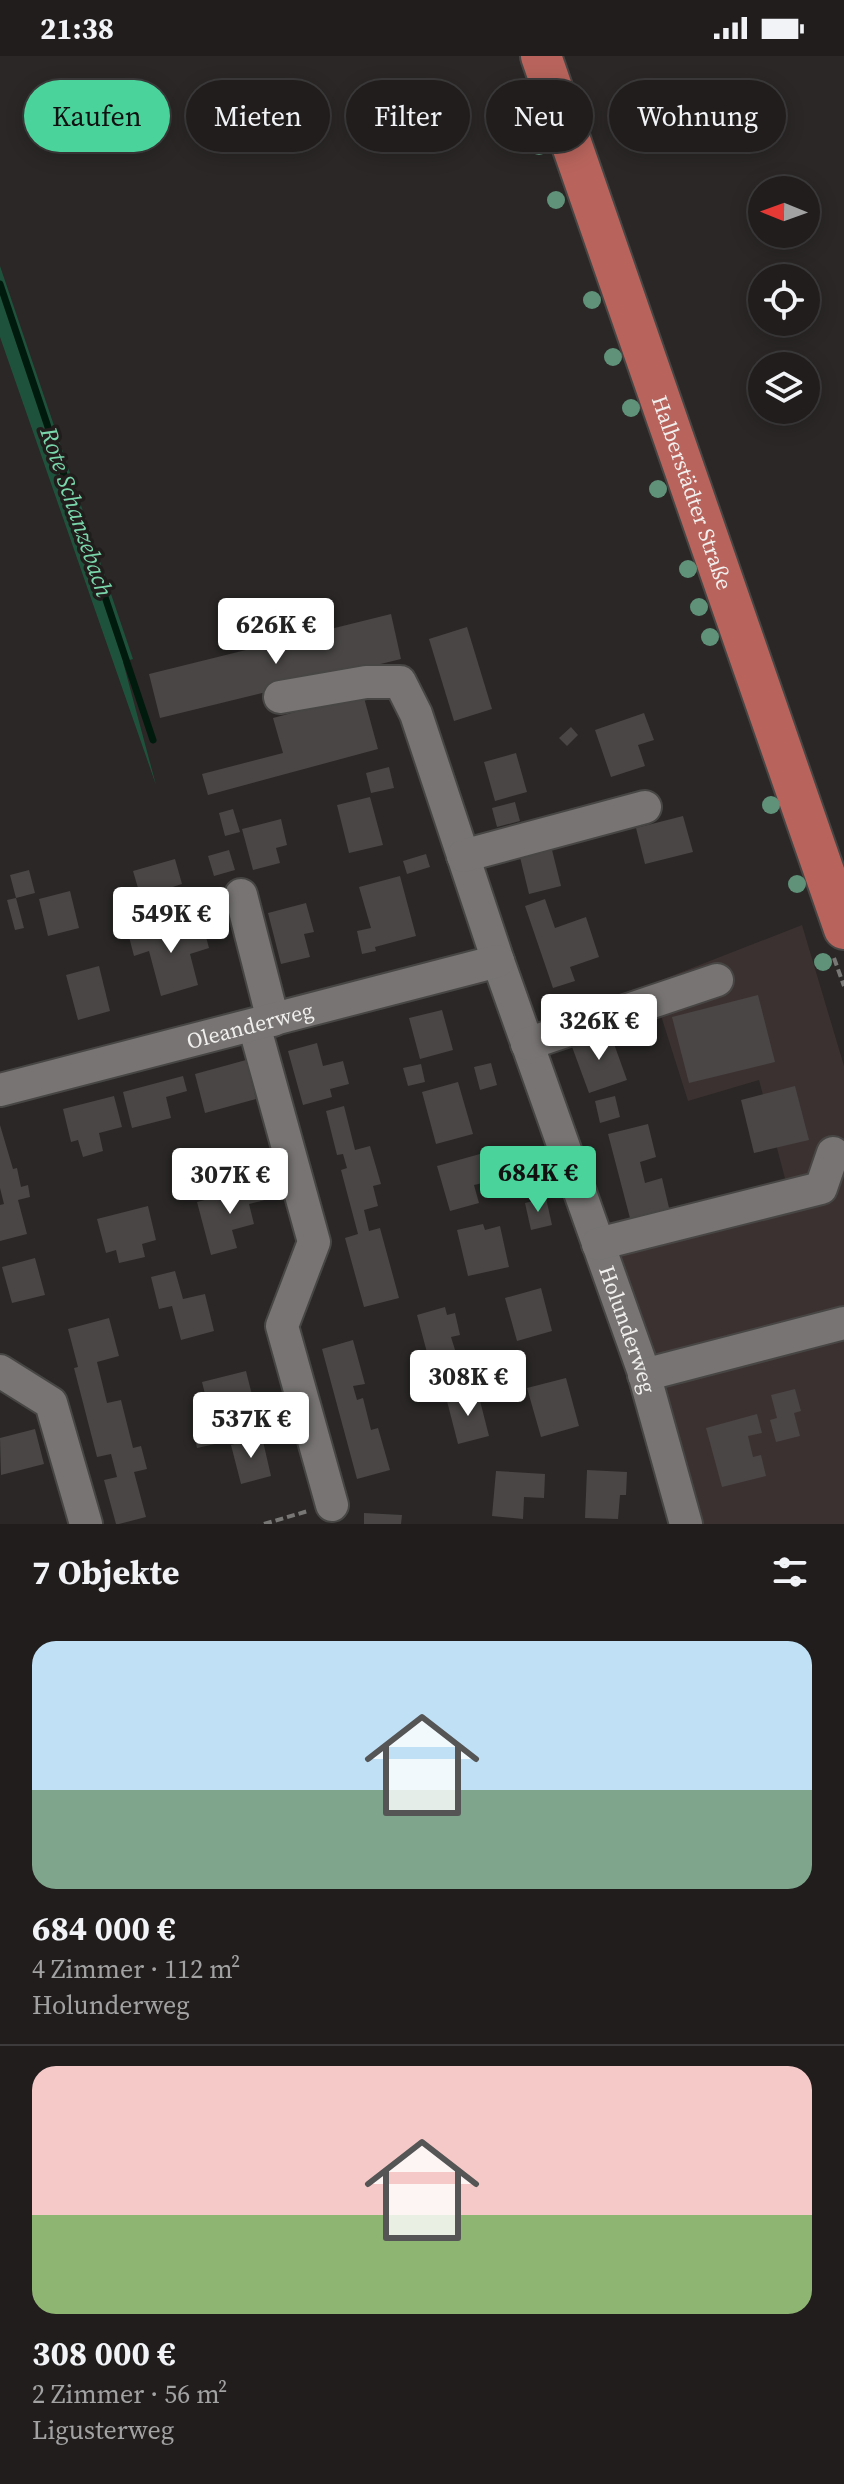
<!DOCTYPE html>
<html lang="de">
<head>
<meta charset="utf-8">
<style>
	body { margin:0; font-family:"Source Serif 4",serif; background:#2d2a29; color:#f1f3f6; height:100vh; display:flex; flex-direction:column; font-size:30px; white-space:nowrap }
	* { box-sizing:border-box; margin:0 }
	p { font-size:26px; color:#a2a2a3 }
	.icon { flex:none; width:44px; height:44px; fill:none; stroke:currentColor; stroke-width:2; stroke-linecap:round; stroke-linejoin:round }
	.map { position:relative; height:1468px; overflow:hidden }
	.panel { display:flex; flex-direction:column; background:#201d1c; flex:1 }
	.panel>* { flex:none }
	.guide { position:absolute; left:24px; top:24px; width:796px; height:72px; display:flex; gap:16px }
	.needle { width:52px; rotate:271deg }
	.fabs { position:absolute; left:748px; top:120px; display:grid; gap:16px }
	.fabs a { display:grid; place-items:center; width:72px; height:72px; border-radius:50%; background:#201d1c; box-shadow:0 4px 20px #0003,0 0 0 2px #3d3b3b; font-size:40px }
	.price { position:absolute; translate:-50% -68px; padding:0 18px; border-radius:8px; background:#fff; color:#222; font-size:26px; line-height:52px; filter:drop-shadow(0 2px 4px #0008) }
	.price::after { content:''; position:absolute; left:50%; top:48px; width:24px; height:18px; margin-left:-12px; background:inherit; clip-path:polygon(0 0,100% 0,50% 100%) }
	.price.current { background:#4ad49c; color:#111 }
	ul { padding:0; list-style:none }
	li { display:grid; align-content:center; gap:16px; height:424px; padding:0 32px }
	li+li { border-top:2px solid #3d3b3b }
	li span { display:grid; place-items:center; height:248px; border-radius:24px; color:#555 }
	li>.icon { margin-inline-start:auto }
	span .icon { width:144px; height:144px; fill:#fffc; stroke-width:1 }
	li b { font-size:34px }
	h2 { display:flex; justify-content:space-between; align-items:center; height:96px; padding:0 32px; font-size:34px }
	.tag { padding:0 28px; border-radius:36px; background:#201d1c; box-shadow:0 4px 20px #0003,0 0 0 2px #3d3b3b; font-size:28px; line-height:72px }
	.tag.current { background:#4ad49c; color:#111 }
	.status { display:flex; justify-content:space-between; align-items:center; height:56px; padding:0 40px; background:#201d1c; direction:ltr }
	.status svg { height:22px; fill:currentColor }
	.map>svg:first-child { display:block }
	.built { fill:#3b3130 }
	.green { fill:#1f523c }
	.lines { fill:none; stroke-linecap:round; stroke-linejoin:round }
	.stream { stroke:#001b0e; stroke-width:7 }
	.building { fill:#4a4646 }
	.minor-casing { stroke:#484645; stroke-width:36 }
	.major-casing { stroke:#484645; stroke-width:44 }
	.path { stroke:#797776; stroke-width:4; stroke-dasharray:8 4; stroke-linecap:butt }
	.minor { stroke:#777473; stroke-width:32 }
	.major { stroke:#b8645c; stroke-width:40 }
	.tree { fill:#60927a }
	.labels { text-anchor:middle; dominant-baseline:central; stroke-width:7; stroke-linejoin:round; paint-order:stroke }
	.street-label { font-size:22px; fill:#f1efee; stroke:#211d1d }
	.water-label { font-size:24px; font-style:italic; fill:#7ad6ab; stroke:#211d1d }
</style>
</head>
<body>
<div class="status"><b>21:38</b><svg viewBox="0 0 49 12"><path d="M0 12V9h3v3zM5 12V6h3v6zM10 12V3h3v9zM15 12V0h3v12zM26 1h20v11H26zM47 4h2v5h-2z"/></svg></div>
<div class="map">
<svg width="844" height="1468" viewBox="0 0 844 1468">
	<rect width="100%" height="100%" fill="#2a2726"/>
	<!-- built -->
	<path class="built" d="M802,869L844,1010V1468H686L601,1196L792,1149L759,1024L688,1045L651,928Z"/>
	<!-- green -->
	<path class="green" d="M0,210L133,603L123,606L156,729L0,281Z"/>
	<g class="lines">
		<!-- stream -->
		<path class="stream" d="M0,228L153,684"/>
	</g>
	<!-- building -->
	<g class="building">
		<path d="M391,558L401,603L160,662L149,618Z"/>
		<path d="M467,571L492,653L454,665L429,583Z"/>
		<path d="M363,638L378,693L208,739L202,718L283,697L273,662Z"/>
		<path d="M644,657L654,684L638,689L645,710L611,721L595,674Z"/>
		<path d="M571,671L578,679L567,690L559,682Z"/>
		<path d="M516,697L527,736L495,745L484,706Z"/>
		<path d="M389,711L394,732L371,737L366,717Z"/>
		<path d="M370,741L383,789L349,797L337,749Z"/>
		<path d="M515,746L520,765L497,771L492,752Z"/>
		<path d="M233,753L240,776L225,780L219,757Z"/>
		<path d="M683,760L693,796L645,808L636,772Z"/>
		<path d="M281,763L287,789L276,792L280,807L253,814L242,773Z"/>
		<path d="M550,786L561,830L529,838L518,793Z"/>
		<path d="M229,794L235,814L214,820L208,800Z"/>
		<path d="M426,798L430,811L407,818L403,805Z"/>
		<path d="M175,803L182,828L166,833L171,851L146,859L133,815Z"/>
		<path d="M29,814L35,837L16,842L24,872L15,874L7,844L16,842L10,819Z"/>
		<path d="M400,820L416,880L375,891L376,895L362,898L357,875L371,872L359,831Z"/>
		<path d="M70,835L79,872L48,880L39,843Z"/>
		<path d="M545,843L555,872L586,861L599,901L570,911L575,925L553,932L525,850Z"/>
		<path d="M306,847L314,876L304,878L310,901L281,908L268,857Z"/>
		<path d="M183,870L184,876L203,870L209,892L190,898L198,929L161,940L149,895L134,900L128,877L147,871L149,879Z"/>
		<path d="M99,910L110,955L78,964L66,919Z"/>
		<path d="M758,939L775,1006L689,1027L672,961Z"/>
		<path d="M442,954L453,994L420,1003L409,962Z"/>
		<path d="M609,974L627,1024L589,1037L571,988Z"/>
		<path d="M317,987L323,1010L343,1005L349,1028L330,1033L332,1041L303,1049L288,995Z"/>
		<path d="M246,1004L256,1043L205,1057L195,1018Z"/>
		<path d="M491,1007L497,1029L480,1034L474,1011Z"/>
		<path d="M421,1008L425,1026L408,1030L403,1012Z"/>
		<path d="M183,1020L187,1035L166,1041L171,1062L132,1072L123,1036Z"/>
		<path d="M458,1026L473,1078L436,1088L422,1036Z"/>
		<path d="M795,1030L809,1084L754,1097L741,1044Z"/>
		<path d="M114,1040L122,1071L99,1077L103,1095L83,1101L78,1084L71,1086L63,1053Z"/>
		<path d="M615,1040L620,1061L600,1067L595,1045Z"/>
		<path d="M344,1050L355,1094L370,1090L381,1128L373,1130L378,1150L364,1154L369,1175L380,1172L399,1242L364,1251L345,1182L358,1178L341,1114L347,1112L343,1098L337,1099L326,1055Z"/>
		<path d="M648,1068L656,1101L640,1106L645,1127L662,1122L670,1156L631,1166L608,1078Z"/>
		<path d="M0,1069L13,1113L17,1112L21,1131L28,1129L30,1141L18,1144L27,1178L0,1185V1149L4,1148L0,1132Z"/>
		<path d="M480,1098L487,1126L474,1129L479,1147L450,1155L437,1110Z"/>
		<path d="M270,1127L273,1142L249,1148L254,1168L232,1174L237,1192L211,1199L197,1146Z"/>
		<path d="M546,1142L552,1169L531,1174L525,1147Z"/>
		<path d="M148,1150L156,1184L142,1188L145,1201L119,1207L116,1194L106,1197L97,1163Z"/>
		<path d="M483,1168L485,1174L500,1170L509,1211L468,1220L457,1174Z"/>
		<path d="M35,1202L45,1239L12,1247L2,1211Z"/>
		<path d="M175,1215L183,1243L205,1238L214,1275L181,1284L172,1250L159,1253L151,1221Z"/>
		<path d="M541,1232L552,1275L517,1285L505,1242Z"/>
		<path d="M445,1251L447,1259L455,1257L460,1279L451,1281L456,1297L429,1304L417,1259Z"/>
		<path d="M109,1262L119,1300L97,1306L107,1347L121,1344L133,1392L141,1390L147,1413L134,1416L146,1461L119,1468H116L104,1424L117,1421L111,1398L97,1401L74,1312L78,1311L68,1273Z"/>
		<path d="M353,1284L365,1328L353,1330L357,1344L363,1342L371,1374L378,1372L390,1414L357,1423L322,1293Z"/>
		<path d="M246,1315L252,1339L239,1342L243,1358L212,1366L202,1326Z"/>
		<path d="M566,1322L579,1370L541,1381L527,1332Z"/>
		<path d="M795,1333L801,1355L794,1357L800,1380L776,1386L770,1364L777,1362L771,1339Z"/>
		<path d="M478,1337L489,1380L458,1388L447,1345Z"/>
		<path d="M757,1358L762,1377L748,1380L753,1401L761,1399L766,1420L722,1431L706,1372Z"/>
		<path d="M35,1373L44,1408L1,1419L0,1382Z"/>
		<path d="M213,1379L215,1388L197,1392L195,1383Z"/>
		<path d="M262,1381L271,1420L241,1428L231,1389Z"/>
		<path d="M587,1414L627,1416L626,1439H620L618,1463L585,1462Z"/>
		<path d="M496,1415L545,1418L544,1442L524,1441L523,1463L492,1460Z"/>
		<path d="M364,1457L402,1459L401,1468H364Z"/>
	</g>
	<g class="lines">
		<defs>
			<g id="minor">
				<path id="s1" d="M280,641L366,626H400L416,658L498,905L643,1314L686,1468"/>
				<path d="M463,800L645,751"/>
				<path d="M241,839L273,964"/>
				<path d="M254,969L314,1186L282,1270L332,1449"/>
				<path d="M527,988L717,924"/>
				<path id="s2" d="M0,1034L498,905"/>
				<path d="M598,1188L821,1132L833,1097"/>
				<path d="M0,1315L51,1347L86,1468"/>
				<path d="M644,1319L844,1267"/>
			</g>
			<g id="major">
				<path id="s3" d="M541,0L844,873"/>
			</g>
		</defs>
		<!-- minor casing -->
		<use href="#minor" class="minor-casing"/>
		<!-- major casing -->
		<use href="#major" class="major-casing"/>
		<!-- path -->
		<g class="path">
			<path d="M834,902L844,930"/>
			<path d="M264,1468L308,1455"/>
		</g>
		<!-- minor -->
		<use href="#minor" class="minor"/>
		<!-- major -->
		<use href="#major" class="major"/>
	</g>
	<!-- trees -->
	<g class="tree">
		<circle cx="521" cy="40" r="9"/>
		<circle cx="539" cy="90" r="9"/>
		<circle cx="556" cy="144" r="9"/>
		<circle cx="592" cy="244" r="9"/>
		<circle cx="613" cy="301" r="9"/>
		<circle cx="631" cy="352" r="9"/>
		<circle cx="658" cy="433" r="9"/>
		<circle cx="688" cy="513" r="9"/>
		<circle cx="699" cy="551" r="9"/>
		<circle cx="710" cy="581" r="9"/>
		<circle cx="771" cy="749" r="9"/>
		<circle cx="797" cy="828" r="9"/>
		<circle cx="823" cy="906" r="9"/>
	</g>
	<g class="labels">
		<!-- street labels -->
		<g class="street-label">
			<text stroke="none"><textPath href="#s3" startOffset="462">Halberstädter Straße</textPath></text>
			<text stroke="none"><textPath href="#s2" startOffset="258">Oleanderweg</textPath></text>
			<text stroke="none"><textPath href="#s1" startOffset="808">Holunderweg</textPath></text>
		</g>
		<!-- water labels -->
		<g class="water-label">
			<text transform="translate(77 456) rotate(71)">Rote Schanzebach</text>
		</g>
	</g>
</svg>
<div class="fabs">
<a><svg class="needle" viewBox="-14 -14 28 28"><path d="M0-13l5 13h-10z" fill="#e53935"/><path d="M0 13l5-13h-10z" fill="#a2a2a3"/></svg></a>
<a><svg class="icon" aria-label="locate" viewBox="0 0 24 24"><circle cx="12" cy="12" r="6"/><path d="M12 2v4M12 18v4M2 12h4M18 12h4"/></svg></a>
<a><svg class="icon" aria-label="layers" viewBox="0 0 24 24"><path d="M12 4l9 5-9 5-9-5zM3 14l9 5 9-5"/></svg></a>
</div>
<b class="price" style="left:276px;top:610px">626K €</b>
<b class="price" style="left:171px;top:899px">549K €</b>
<b class="price" style="left:599px;top:1006px">326K €</b>
<b class="price current" style="left:538px;top:1158px">684K €</b>
<b class="price" style="left:230px;top:1160px">307K €</b>
<b class="price" style="left:468px;top:1362px">308K €</b>
<b class="price" style="left:251px;top:1404px">537K €</b>
<div class="guide">
<a class="tag current">Kaufen</a>
<a class="tag">Mieten</a>
<a class="tag">Filter</a>
<a class="tag">Neu</a>
<a class="tag">Wohnung</a>
</div>
</div>
<section class="panel">
<h2>7 Objekte<svg class="icon" aria-label="filters" viewBox="0 0 24 24"><path d="M4 7h16M4 17h16"/><circle cx="9" cy="7" r="2"/><circle cx="15" cy="17" r="2"/></svg></h2>
<ul>
<li><span style="background:linear-gradient(#bfe0f5 60%,#7fa58c 0)"><svg class="icon" aria-label="home" viewBox="0 0 24 24"><path d="M3 11l9-7 9 7M6 9v11h12V9"/></svg></span><div><b>684 000 €</b><p>4 Zimmer · 112 m²</p><p>Holunderweg</p></div></li>
<li><span style="background:linear-gradient(#f6c9c9 60%,#8fb573 0)"><svg class="icon" aria-label="home" viewBox="0 0 24 24"><path d="M3 11l9-7 9 7M6 9v11h12V9"/></svg></span><div><b>308 000 €</b><p>2 Zimmer · 56 m²</p><p>Ligusterweg</p></div></li>
</ul>
</section>
</body>
</html>
